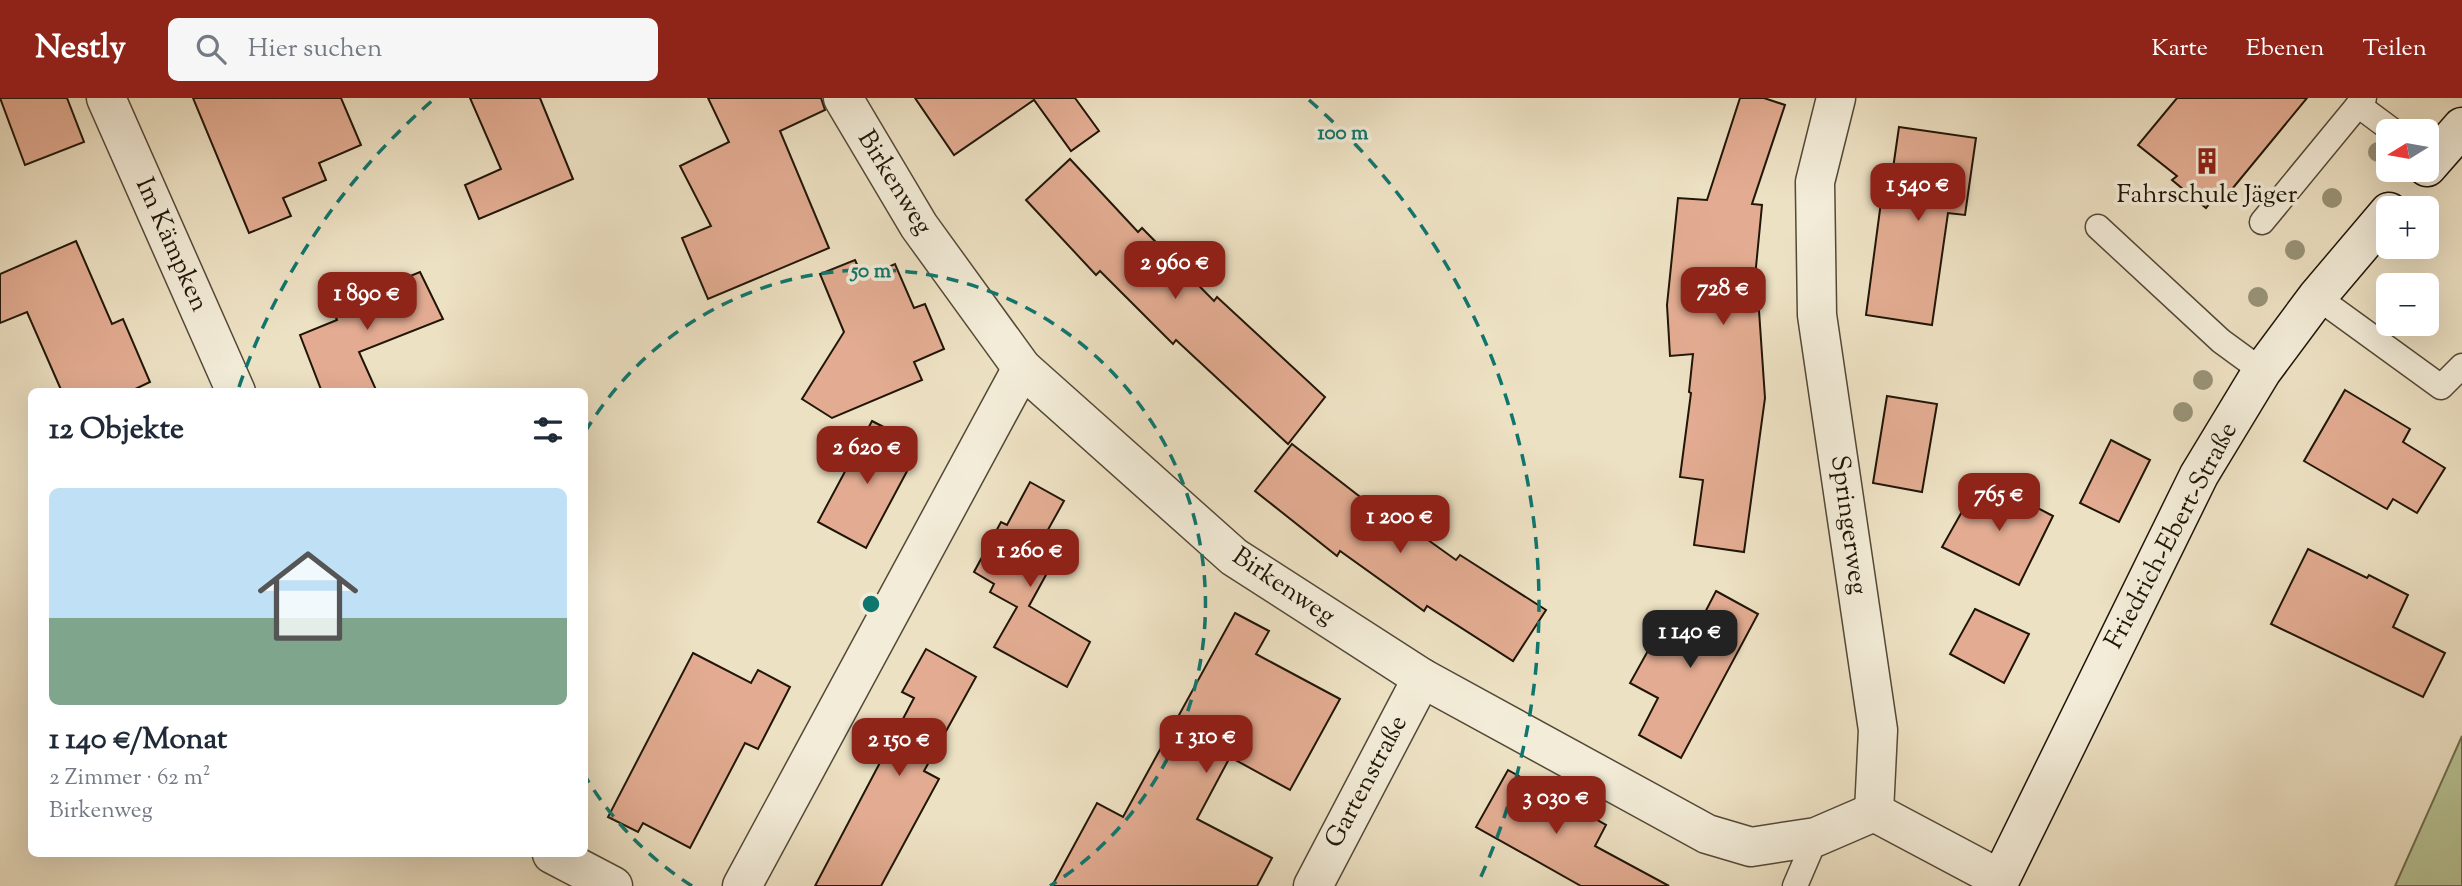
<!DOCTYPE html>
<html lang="de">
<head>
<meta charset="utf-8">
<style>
	body { margin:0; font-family:"Sorts Mill Goudy",serif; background:#f6f6f7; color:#1f2937; height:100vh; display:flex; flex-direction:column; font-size:26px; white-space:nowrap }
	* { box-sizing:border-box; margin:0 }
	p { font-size:23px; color:#747a83 }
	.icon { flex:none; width:38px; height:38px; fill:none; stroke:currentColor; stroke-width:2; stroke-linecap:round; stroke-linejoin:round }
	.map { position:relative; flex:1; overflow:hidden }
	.panel { position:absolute; left:28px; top:290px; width:560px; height:469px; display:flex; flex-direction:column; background:#fff; border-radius:10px; box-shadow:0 7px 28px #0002 }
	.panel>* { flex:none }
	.needle { width:46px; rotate:259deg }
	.buttons { position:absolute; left:2376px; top:21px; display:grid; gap:14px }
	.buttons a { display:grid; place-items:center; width:63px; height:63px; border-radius:10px; background:#fff; box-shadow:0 7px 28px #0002; font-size:35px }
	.price { position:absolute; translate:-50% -60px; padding:0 16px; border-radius:14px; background:#8f2418; color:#fff; font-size:23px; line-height:46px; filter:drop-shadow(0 2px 4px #0008) }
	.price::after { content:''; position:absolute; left:50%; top:42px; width:21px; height:16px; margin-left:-10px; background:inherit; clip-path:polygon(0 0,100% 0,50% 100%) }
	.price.current { background:#222; color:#fff }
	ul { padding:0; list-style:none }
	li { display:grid; align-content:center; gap:14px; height:371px; padding:0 21px }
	li span { display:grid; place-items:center; height:217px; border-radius:10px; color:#555 }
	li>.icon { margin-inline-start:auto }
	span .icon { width:126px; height:126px; fill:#fffc; stroke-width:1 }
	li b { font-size:30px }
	h2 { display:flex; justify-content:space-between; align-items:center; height:84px; padding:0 21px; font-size:30px }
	header { display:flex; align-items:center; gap:42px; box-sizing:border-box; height:98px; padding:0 35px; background:#8f2418; color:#fff }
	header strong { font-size:33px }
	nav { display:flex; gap:38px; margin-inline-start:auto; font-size:24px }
	.search { width:490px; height:63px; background:#f6f6f7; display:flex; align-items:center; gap:18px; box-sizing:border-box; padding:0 24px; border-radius:10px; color:#747a83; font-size:26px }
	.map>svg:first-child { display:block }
	.green { fill:#b7c395; stroke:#6c6c4e; stroke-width:2 }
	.building { fill:#e3ac92; stroke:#201608; stroke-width:2 }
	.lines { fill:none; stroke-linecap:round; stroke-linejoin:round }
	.lane-casing { stroke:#534937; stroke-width:27 }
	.street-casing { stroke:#534937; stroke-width:41 }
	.secondary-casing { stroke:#201608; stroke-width:41 }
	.lane { stroke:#f3ecd8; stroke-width:24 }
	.street { stroke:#f3ecd8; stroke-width:38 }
	.secondary { stroke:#f3ecd8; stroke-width:38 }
	.tree { fill:#999377 }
	.ring { fill:none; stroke:#0f766e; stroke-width:3.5; stroke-dasharray:12 9 }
	.labels { text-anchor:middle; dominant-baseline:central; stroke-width:7; stroke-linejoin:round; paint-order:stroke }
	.street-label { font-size:26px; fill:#201608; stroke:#f3ecd8 }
	.poi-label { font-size:26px; fill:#201608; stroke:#f3ecd8 }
	.centre { fill:#0f766e; stroke:#f3ecd8; stroke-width:3.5 }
	.ring-label { font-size:21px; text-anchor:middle; font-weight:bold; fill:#0f766e; stroke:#f3ecd8; stroke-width:7; stroke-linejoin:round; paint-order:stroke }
</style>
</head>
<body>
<header>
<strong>Nestly</strong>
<div class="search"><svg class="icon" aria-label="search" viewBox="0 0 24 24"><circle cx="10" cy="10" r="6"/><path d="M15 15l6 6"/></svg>Hier suchen</div>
<nav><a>Karte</a><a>Ebenen</a><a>Teilen</a></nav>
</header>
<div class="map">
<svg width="2462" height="788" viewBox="0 0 2462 788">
	<rect width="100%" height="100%" fill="#ede1c3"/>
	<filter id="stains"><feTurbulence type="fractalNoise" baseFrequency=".00286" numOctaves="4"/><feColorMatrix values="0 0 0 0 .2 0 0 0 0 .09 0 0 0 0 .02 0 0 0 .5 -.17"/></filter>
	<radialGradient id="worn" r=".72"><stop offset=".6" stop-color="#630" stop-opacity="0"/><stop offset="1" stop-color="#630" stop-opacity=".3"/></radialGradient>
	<!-- green -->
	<path class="green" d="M2462,638V788H2395Z"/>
	<!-- building -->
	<g class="building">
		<path d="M0,0H67L84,44L25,67Z"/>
		<path d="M193,0H341L361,47L319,65L326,82L283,100L291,118L249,135Z"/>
		<path d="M470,0H540L573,81L479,121L465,87L501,71Z"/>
		<path d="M708,0H821L825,12L780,33L829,150L708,201L682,140L711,128L680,68L729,44Z"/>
		<path d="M915,0H1075L1099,33L1071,53L1034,2L954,57Z"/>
		<path d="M1740,0H1764L1785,7L1752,106L1762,107L1756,169L1765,300L1744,454L1694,447L1703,382L1680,379L1691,295L1689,294L1693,256L1670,258L1667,207L1678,100L1707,102Z"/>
		<path d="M2177,0H2307L2228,96L2220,92L2206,110L2172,82L2177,78L2138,47Z"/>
		<path d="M1899,29L1976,40L1965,117L1948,115L1932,227L1866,217L1881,104L1888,105Z"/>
		<path d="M1070,61L1138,134L1142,130L1214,203L1217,199L1325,299L1288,346L1176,242L1173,246L1100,173L1096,177L1026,102Z"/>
		<path d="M76,143L112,226L123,221L150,284L129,294H62L27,214L0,225V176Z"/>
		<path d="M855,162L863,180L895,166L914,210L925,206L944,251L914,264L922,282L832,320L802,301L844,234L820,176Z"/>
		<path d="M420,174L443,221L359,254L377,294H322L300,237L337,222L332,210Z"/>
		<path d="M2345,292L2410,331L2403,344L2445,370L2417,415L2393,401L2387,411L2304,363Z"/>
		<path d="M1887,298L1937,306L1922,394L1873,385Z"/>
		<path d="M872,323L905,340L897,354L913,362L866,450L818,424Z"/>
		<path d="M2111,342L2150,362L2119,424L2080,405Z"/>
		<path d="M1292,346L1372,408L1375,404L1456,462L1460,457L1546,512L1513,563L1427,508L1424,513L1340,453L1337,458L1255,393Z"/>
		<path d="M1030,384L1064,403L1040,446L1058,455L1029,508L1090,544L1067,589L994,549L1017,509L990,494L994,486L974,474L1001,424L1007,427Z"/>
		<path d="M1977,387L2002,401L2007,394L2053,418L2019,487L1942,449Z"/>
		<path d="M2308,451L2367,480L2369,477L2408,497L2393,529L2445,555L2423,599L2271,526Z"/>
		<path d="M1716,493L1758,516L1681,660L1639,637L1658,600L1630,585L1669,515L1697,530Z"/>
		<path d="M1975,511L2029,536L2004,585L1950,556Z"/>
		<path d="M1235,515L1269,533L1256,556L1340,601L1290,692L1230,659L1197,721L1272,760L1257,788H1052L1097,705L1123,719Z"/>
		<path d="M926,551L976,579L924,673L939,681L881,788H815L914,600L902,594Z"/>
		<path d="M693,555L751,585L758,572L790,589L758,651L745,645L690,750L643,725L638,734L608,719Z"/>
		<path d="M1508,672L1606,727L1595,748L1669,788H1581L1476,729Z"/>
	</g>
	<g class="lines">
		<defs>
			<g id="lane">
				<path d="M2358,7L2393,33"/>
				<path d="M2262,124L2364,0"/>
				<path d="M2098,129L2221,243L2262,273"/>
				<path d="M2317,199L2441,289L2462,268"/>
				<path d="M1795,788L1816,739"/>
			</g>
			<g id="street">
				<path d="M106,0L236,294"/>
				<path d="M843,0L919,128L1022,270L1234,459L1422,580L1707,736L1751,749L1816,739L1874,714"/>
				<path d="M1836,0L1815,84L1817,217L1878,632L1874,714L2000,781"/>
				<path d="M552,756L613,788"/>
				<path d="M742,788L1022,270"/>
				<path d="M1313,788L1422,580"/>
			</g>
			<g id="secondary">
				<path d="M2427,69L2462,29"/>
				<path d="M1997,788L2199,377L2262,273L2317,199L2389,114"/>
			</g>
		</defs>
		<!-- lane casing -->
		<use href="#lane" class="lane-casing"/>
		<!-- street casing -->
		<use href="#street" class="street-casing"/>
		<!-- secondary casing -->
		<use href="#secondary" class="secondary-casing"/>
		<!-- lane -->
		<use href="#lane" class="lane"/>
		<!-- street -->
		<use href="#street" class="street"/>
		<!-- secondary -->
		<use href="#secondary" class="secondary"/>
	</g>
	<!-- trees -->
	<g class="tree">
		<circle cx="2378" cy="54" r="10"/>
		<circle cx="2332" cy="100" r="10"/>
		<circle cx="2295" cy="152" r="10"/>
		<circle cx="2258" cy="199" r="10"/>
		<circle cx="2203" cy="282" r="10"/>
		<circle cx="2183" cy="314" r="10"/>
	</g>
	<!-- distance rings -->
	<g class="ring">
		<path d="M692 788A334 334 0 0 1 585 678M585 334A334 334 0 1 1 1050 788"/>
		<path d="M239 289A668 668 0 0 1 433 2M1309 2A668 668 0 0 1 1479 783"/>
	</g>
	<!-- icons -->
	<defs>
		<symbol id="building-bare" viewBox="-9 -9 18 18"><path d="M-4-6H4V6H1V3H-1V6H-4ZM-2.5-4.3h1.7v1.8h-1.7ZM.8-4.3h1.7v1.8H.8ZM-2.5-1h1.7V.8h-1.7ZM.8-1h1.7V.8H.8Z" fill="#8f2418" stroke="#f3ecd8" stroke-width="2.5" paint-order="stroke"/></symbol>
	</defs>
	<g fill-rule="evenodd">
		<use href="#building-bare" x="2188" y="44" width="38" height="38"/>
	</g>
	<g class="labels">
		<!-- street labels -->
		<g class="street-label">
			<text transform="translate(894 85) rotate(58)">Birkenweg</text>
			<text transform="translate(171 147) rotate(66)">Im Kämpken</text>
			<text transform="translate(1848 427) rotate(82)">Springerweg</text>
			<text transform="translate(2172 438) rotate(-62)">Friedrich-Ebert-Straße</text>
			<text transform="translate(1283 489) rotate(34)">Birkenweg</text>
			<text transform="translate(1367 684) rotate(-62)">Gartenstraße</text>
		</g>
		<!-- poi labels -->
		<g class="poi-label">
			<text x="2207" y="97">Fahrschule Jäger</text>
		</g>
	</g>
	<circle cx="871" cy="506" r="10" class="centre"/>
	<g class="ring-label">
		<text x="1343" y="41">100 m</text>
		<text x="871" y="179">50 m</text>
	</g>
	<rect width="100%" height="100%" filter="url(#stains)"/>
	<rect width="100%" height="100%" fill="url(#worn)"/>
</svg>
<div class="buttons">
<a><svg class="needle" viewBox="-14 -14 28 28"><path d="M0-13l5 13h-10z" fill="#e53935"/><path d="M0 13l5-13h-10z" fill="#747a83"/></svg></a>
<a>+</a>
<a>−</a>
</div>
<b class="price" style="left:1918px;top:125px">1 540 €</b>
<b class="price" style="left:1175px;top:203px">2 960 €</b>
<b class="price" style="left:1723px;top:229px">728 €</b>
<b class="price" style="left:367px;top:234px">1 890 €</b>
<b class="price" style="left:867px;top:388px">2 620 €</b>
<b class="price" style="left:1999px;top:435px">765 €</b>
<b class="price" style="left:1400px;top:457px">1 200 €</b>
<b class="price" style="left:1030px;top:491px">1 260 €</b>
<b class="price current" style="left:1690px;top:572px">1 140 €</b>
<b class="price" style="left:1206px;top:677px">1 310 €</b>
<b class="price" style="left:899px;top:680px">2 150 €</b>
<b class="price" style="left:1556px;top:738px">3 030 €</b>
<section class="panel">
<h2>12 Objekte<svg class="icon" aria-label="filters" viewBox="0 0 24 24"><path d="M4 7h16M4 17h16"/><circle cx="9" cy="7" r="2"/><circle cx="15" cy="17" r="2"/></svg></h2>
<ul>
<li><span style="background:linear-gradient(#bfe0f5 60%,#7fa58c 0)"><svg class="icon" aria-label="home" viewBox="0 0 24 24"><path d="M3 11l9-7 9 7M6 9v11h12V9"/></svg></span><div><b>1 140 €/Monat</b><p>2 Zimmer · 62 m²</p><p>Birkenweg</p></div></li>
</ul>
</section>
</div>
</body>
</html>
